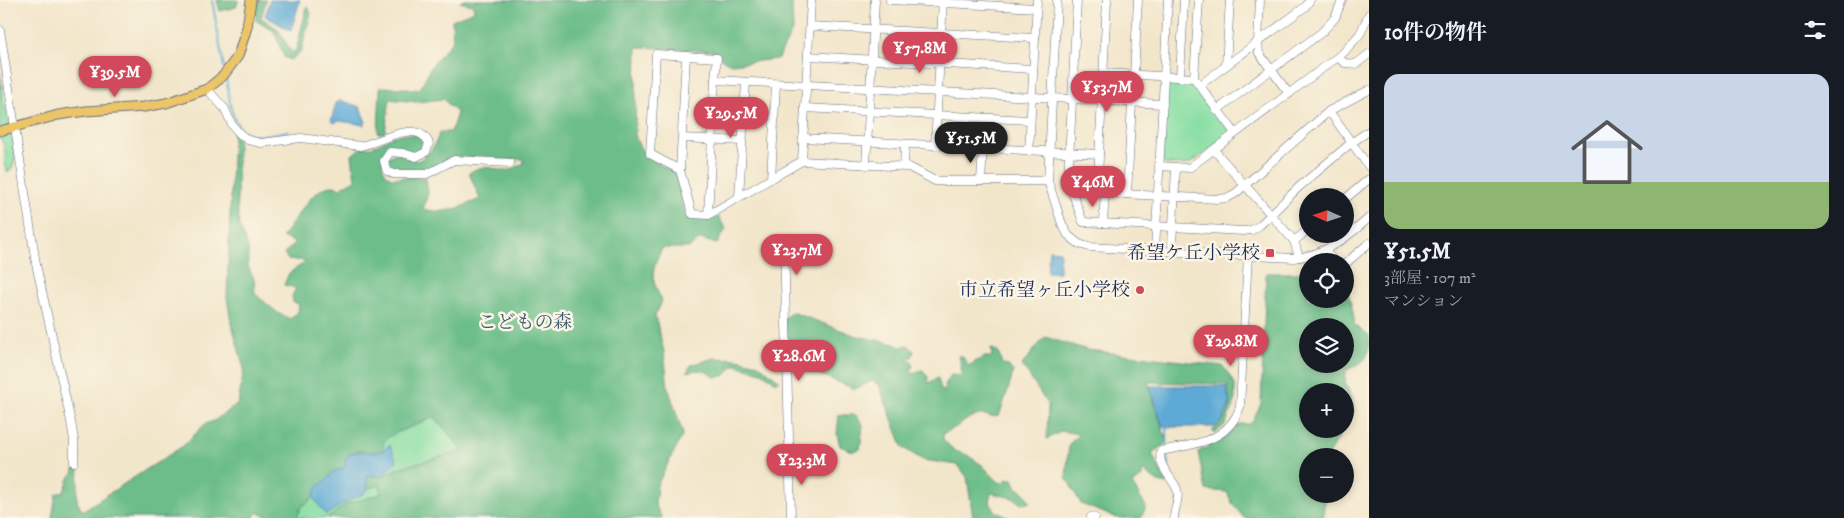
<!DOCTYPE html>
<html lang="ja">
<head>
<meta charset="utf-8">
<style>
	body { margin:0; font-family:"IM FELL DW Pica","Noto Serif JP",serif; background:#242831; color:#f1f3f6; height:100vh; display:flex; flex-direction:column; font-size:19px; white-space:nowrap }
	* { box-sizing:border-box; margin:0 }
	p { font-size:16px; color:#9ea1a6 }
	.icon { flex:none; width:28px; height:28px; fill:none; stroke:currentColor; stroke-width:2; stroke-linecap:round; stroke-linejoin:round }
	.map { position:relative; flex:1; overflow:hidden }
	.sheet { display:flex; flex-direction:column; background:#171b24; width:475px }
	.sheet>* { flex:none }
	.needle { width:32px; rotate:273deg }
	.buttons { position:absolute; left:1299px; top:188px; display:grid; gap:10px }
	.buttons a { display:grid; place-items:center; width:55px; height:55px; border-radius:50%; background:#171b24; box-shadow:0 2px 8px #0003; font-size:25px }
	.price { position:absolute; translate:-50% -42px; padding:0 11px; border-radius:18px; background:#d1495b; color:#fff; font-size:16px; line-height:32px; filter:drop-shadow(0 1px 2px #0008) }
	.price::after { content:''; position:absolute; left:50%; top:30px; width:15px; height:11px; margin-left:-8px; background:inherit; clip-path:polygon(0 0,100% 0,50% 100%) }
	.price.current { background:#222; color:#fff }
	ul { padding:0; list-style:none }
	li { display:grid; align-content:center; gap:10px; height:265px; padding:0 15px }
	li+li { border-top:1px solid #363941 }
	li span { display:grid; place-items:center; height:155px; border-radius:15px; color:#555 }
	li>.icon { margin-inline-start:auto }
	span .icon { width:90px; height:90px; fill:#fffc; stroke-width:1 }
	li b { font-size:21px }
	h2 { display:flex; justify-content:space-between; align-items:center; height:60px; padding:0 15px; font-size:21px }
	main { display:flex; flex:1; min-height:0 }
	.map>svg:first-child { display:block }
	.green { fill:#86dea3; stroke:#508680 }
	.forest { fill:#6cbd89; stroke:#447674; fill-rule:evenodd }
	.water { fill:#5daad6; stroke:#3c6c9a }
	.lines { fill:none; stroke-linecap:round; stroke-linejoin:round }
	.stream { stroke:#5daad6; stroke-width:2 }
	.minor-casing { stroke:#666f84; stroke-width:9 }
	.major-casing { stroke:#666f84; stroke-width:11 }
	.minor { stroke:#fff; stroke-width:8 }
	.major { stroke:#edc569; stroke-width:9 }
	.poi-dot { fill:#d1495b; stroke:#fcf5e5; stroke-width:2 }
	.labels { text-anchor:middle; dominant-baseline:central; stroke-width:5; stroke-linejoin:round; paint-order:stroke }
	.poi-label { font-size:19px; fill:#1b2f5e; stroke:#fcf5e5; text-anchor:end }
	.park-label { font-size:19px; fill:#365b6f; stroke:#fcf5e5 }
</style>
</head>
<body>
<main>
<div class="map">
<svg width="1369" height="518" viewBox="0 0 1369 518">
	<rect width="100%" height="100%" fill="#fcf5e5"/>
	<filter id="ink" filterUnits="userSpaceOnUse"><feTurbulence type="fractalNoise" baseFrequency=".02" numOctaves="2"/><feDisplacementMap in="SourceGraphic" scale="10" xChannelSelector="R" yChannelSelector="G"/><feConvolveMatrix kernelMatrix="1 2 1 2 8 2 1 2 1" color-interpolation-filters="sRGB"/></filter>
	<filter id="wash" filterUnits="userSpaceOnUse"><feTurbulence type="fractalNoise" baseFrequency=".0096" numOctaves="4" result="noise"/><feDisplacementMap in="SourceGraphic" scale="20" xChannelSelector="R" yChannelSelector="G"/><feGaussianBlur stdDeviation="1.12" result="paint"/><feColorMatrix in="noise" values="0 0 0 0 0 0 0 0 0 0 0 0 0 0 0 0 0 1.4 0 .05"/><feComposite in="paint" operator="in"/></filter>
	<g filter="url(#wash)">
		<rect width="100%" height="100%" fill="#f2e6ca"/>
		<!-- green -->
		<g class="green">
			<path d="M0,72C2,85 3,98 6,111C10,131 20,149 12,169L8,172C1,159 10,152 0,138Z"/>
			<path d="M1170,79L1190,81L1195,84L1230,130L1229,135L1191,163L1184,165L1165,164L1162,161L1166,83Z"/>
			<path d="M435,417L463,451L401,467L382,476L380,485L381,494L346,504L328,518H297L301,507L312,499L321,487L357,451L385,439L393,433L401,431Z"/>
		</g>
		<!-- forest -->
		<g class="forest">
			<path d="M217,0H239L236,7L220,11Z"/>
			<path d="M259,0H266L261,18L278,29L291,52L296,51L307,6L311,13L301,51L291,60L284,57L274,31L255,20Z"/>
			<path d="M465,0H792L793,29L778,59L731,64L723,60L715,51L637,47L635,134C639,156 658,163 676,173L683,209L690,217L716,213L726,229L717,244L700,239L689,248H662C651,272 650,277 662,301L655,315L664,352L668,387L683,434L657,485L655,505L662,518H328L346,504L381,494L380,485L363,490L364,475L382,476L401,467L463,451L435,417C426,421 388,434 385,440C383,443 383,448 382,451H357L347,460L343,472L321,487L312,499L301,507L297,518H271L257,512L253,518H52L56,494L64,491L70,476L73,474L74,469H79L77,501L82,511L183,446L205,424L214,421L238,404L244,369L230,317L227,297L233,130L238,139L237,201L239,225L248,248V266L254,279L255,294L278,313L290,319L298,312L299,304L293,302L292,296L296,288L284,285L289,273L306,262L300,260H288L284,253L293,246L294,242L282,237C295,222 317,176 340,188L355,180L352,155L360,148L372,147L391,137L402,134L421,135L425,140V150L415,155L393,149L384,154C380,166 383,171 391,178L408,177L426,178L428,193L423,209C446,215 458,208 480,199L469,173C489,160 494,173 509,170C514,169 519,165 524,163L523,159L479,160L470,157H455L418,172L389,171L386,165L388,157L396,153L417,161C431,154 435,145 440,132H451L457,113L443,99L417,102L390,99L385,133H378L380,87L420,89L430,68L453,40L452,20L474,11L473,5L460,2Z"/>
			<path d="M1266,273H1307L1308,299H1345V293H1348L1353,312L1355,326L1369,335C1369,358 1368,361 1346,370L1345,384L1352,397L1354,411L1345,427V391H1308V429H1344L1327,456H1308V494H1328L1324,506L1323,518H1244L1232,503L1227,492L1206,490L1198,452L1222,439L1240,424H1251L1261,404ZM1308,326H1345V364H1308Z"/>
			<path d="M792,312L854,335L895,344L900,347L908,345L914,351L912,357L908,358V361L912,362L913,366L911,370L914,374L918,371L923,370L928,377V383L938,378L940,385V389L944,392L945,385L951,375L960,376L962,373L959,355L963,357L968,366L984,357H992L991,348L998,352L1002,364L1008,366L1013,371L1011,381L999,416C990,418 986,414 979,415C966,417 956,430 943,433V440L955,451L967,455L982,465L999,482L1003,483L1007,479H1013L1017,488L1023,491L1030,502L1021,504L1013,498L991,493L989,501L995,511L1010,518H973L967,477L958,465L923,460L903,448L879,385L872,381L855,389L794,364L781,355L782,320Z"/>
			<path d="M1045,337L1088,350L1223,366L1235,384V402L1225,425L1215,433L1212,431C1231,416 1232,406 1227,384L1148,382L1167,443L1152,454L1167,484L1158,482L1142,470V477L1132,484L1146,507L1141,518H1117L1081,504L1066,477L1069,444L1079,434L1062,431L1047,439L1048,405L1022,365Z"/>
			<path d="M714,358L737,359L758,364L779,380L776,382L762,372L735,365L724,376L715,377L705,371L696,370L687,372L691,365Z"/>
			<path d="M839,415H856L863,425L860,449L853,451L840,446L837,434Z"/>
		</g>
		<!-- water -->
		<g class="water">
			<path d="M270,0H300L291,31L265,16Z"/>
			<path d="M340,100L360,107L366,122L364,125L340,121L333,123L331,121L336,103Z"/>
			<path d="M1049,250L1060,251L1059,272H1047Z"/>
			<path d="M1150,386H1226L1230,404L1223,420L1215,427H1163Z"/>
			<path d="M390,445L397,461L381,477L373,475L367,476L368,488L365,493L346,502L326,515L313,497L318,486L326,481L334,471L343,468L346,463L345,458C355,447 368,455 380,452C384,451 386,446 390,445Z"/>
		</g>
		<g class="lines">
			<!-- stream -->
			<g class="stream">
				<path d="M212,0L224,68"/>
				<path d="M226,78C230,96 229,130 252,135C263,137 277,133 288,131"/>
				<path d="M1167,427V447"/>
				<path d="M1166,452L1169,469"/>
				<path d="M1179,518L1182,496L1180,488"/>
			</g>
		</g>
	</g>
	<g filter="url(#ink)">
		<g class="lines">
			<defs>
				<g id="minor">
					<path d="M890,0L1036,8"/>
					<path d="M1057,0L1048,181L1062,224L1068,235L1079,244L1089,247L1294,258C1326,255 1346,238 1369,218"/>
					<path d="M1077,0L1068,181L1083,222L1243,231L1252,230L1260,225L1299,187L1351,143L1369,131"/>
					<path d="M1260,0L1258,42L1259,53L1289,94"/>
					<path d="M810,26L1035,38"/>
					<path d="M0,30L36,264L71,422L74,440V462"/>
					<path d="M808,56L1033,69"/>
					<path d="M1338,58L1345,63L1356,64L1369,54"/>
					<path d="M1226,65L1230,0"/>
					<path d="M1104,73L1194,78L1235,133"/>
					<path d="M1134,75L1138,0"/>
					<path d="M1180,78L1184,0"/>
					<path d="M1194,78L1199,0"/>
					<path d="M1200,85L1305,7L1310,0"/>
					<path d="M207,89L225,109L232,125L240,134L248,140L261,143L301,138L360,146C378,144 416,117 429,143L426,152L416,157L403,153L390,152L384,161L387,171L393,174H427L454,160L510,163"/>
					<path d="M805,108L1030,120"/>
					<path d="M1217,110L1322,32L1335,18L1342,0"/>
					<path d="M1329,111L1369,167"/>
					<path d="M682,138L742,141"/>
					<path d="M803,138L1099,154"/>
					<path d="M935,146L943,0"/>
					<path d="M1214,150L1294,241L1299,257"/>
					<path d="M1029,151L1037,0"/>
					<path d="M802,161L811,0"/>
					<path d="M866,165L875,0"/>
					<path d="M1159,166L1189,168L1343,53L1360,34L1369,14"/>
					<path d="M904,167L905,144"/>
					<path d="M680,170L686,56"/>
					<path d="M771,179L776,84"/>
					<path d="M981,181L983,148"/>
					<path d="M1048,181H935L909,167L802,161L708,215L692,214L680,170L650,154L656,54L717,58L715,80L1163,104"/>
					<path d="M1105,193L1218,199L1227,198L1236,193L1329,111L1369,90"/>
					<path d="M1127,194L1132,103"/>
					<path d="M739,197L746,82"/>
					<path d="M1345,199L1369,179"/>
					<path d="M708,215L715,80"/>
					<path d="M1103,223L1105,193L1098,176L1107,0"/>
					<path d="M784,241L791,518"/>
					<path d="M1294,241L1308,230"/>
					<path d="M1172,245L1176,167"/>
					<path d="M1155,250L1168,0"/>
					<path d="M1325,251L1334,261"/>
					<path d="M1345,264L1369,243"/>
					<path d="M1091,517L1095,518"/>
					<path d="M1174,518C1174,507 1181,497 1176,487C1170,476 1157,464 1161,451C1193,444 1228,443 1240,407L1248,255"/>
				</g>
				<path id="major" d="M0,131L58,115L86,111L144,107L166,103L207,89L223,76L238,56L247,27L251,0"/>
			</defs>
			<!-- minor casing -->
			<use href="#minor" class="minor-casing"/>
			<!-- major casing -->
			<use href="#major" class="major-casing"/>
			<!-- minor -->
			<use href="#minor" class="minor"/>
			<!-- major -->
			<use href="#major" class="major"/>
		</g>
	</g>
	<!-- markers -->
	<g class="poi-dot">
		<rect x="1265" y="248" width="10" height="10" rx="2.5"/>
		<circle cx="1140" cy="290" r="5"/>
	</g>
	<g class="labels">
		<!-- poi labels -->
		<g class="poi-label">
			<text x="1260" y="253">希望ケ丘小学校</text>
			<text x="1130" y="290">市立希望ヶ丘小学校</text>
		</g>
		<!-- park labels -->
		<g class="park-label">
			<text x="525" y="322">こどもの森</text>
		</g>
	</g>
</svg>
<div class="buttons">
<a><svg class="needle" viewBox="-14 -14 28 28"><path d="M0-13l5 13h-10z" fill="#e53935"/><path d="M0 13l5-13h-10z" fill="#9ea1a6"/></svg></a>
<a><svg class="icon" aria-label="locate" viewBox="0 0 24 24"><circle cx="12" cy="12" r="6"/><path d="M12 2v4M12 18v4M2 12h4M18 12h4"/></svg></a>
<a><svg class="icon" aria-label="layers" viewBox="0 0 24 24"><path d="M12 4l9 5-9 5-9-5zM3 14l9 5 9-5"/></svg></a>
<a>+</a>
<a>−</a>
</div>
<b class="price" style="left:920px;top:74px">¥57.8M</b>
<b class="price" style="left:115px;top:98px">¥39.5M</b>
<b class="price" style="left:1107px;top:113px">¥53.7M</b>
<b class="price" style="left:731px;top:139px">¥29.5M</b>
<b class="price current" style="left:971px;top:164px">¥51.5M</b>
<b class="price" style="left:1093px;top:208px">¥46M</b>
<b class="price" style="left:797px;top:276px">¥23.7M</b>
<b class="price" style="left:1231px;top:367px">¥29.8M</b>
<b class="price" style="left:799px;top:382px">¥28.6M</b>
<b class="price" style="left:802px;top:486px">¥23.3M</b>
</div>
<section class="sheet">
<h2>10件の物件<svg class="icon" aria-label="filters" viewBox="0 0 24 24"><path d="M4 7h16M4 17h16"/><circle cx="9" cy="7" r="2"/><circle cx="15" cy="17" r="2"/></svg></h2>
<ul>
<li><span style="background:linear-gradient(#c9d6e8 70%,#8fb573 0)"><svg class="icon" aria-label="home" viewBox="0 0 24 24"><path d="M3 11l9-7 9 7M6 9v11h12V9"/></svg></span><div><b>¥51.5M</b><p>3部屋 · 107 m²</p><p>マンション</p></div></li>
</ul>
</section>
</main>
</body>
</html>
